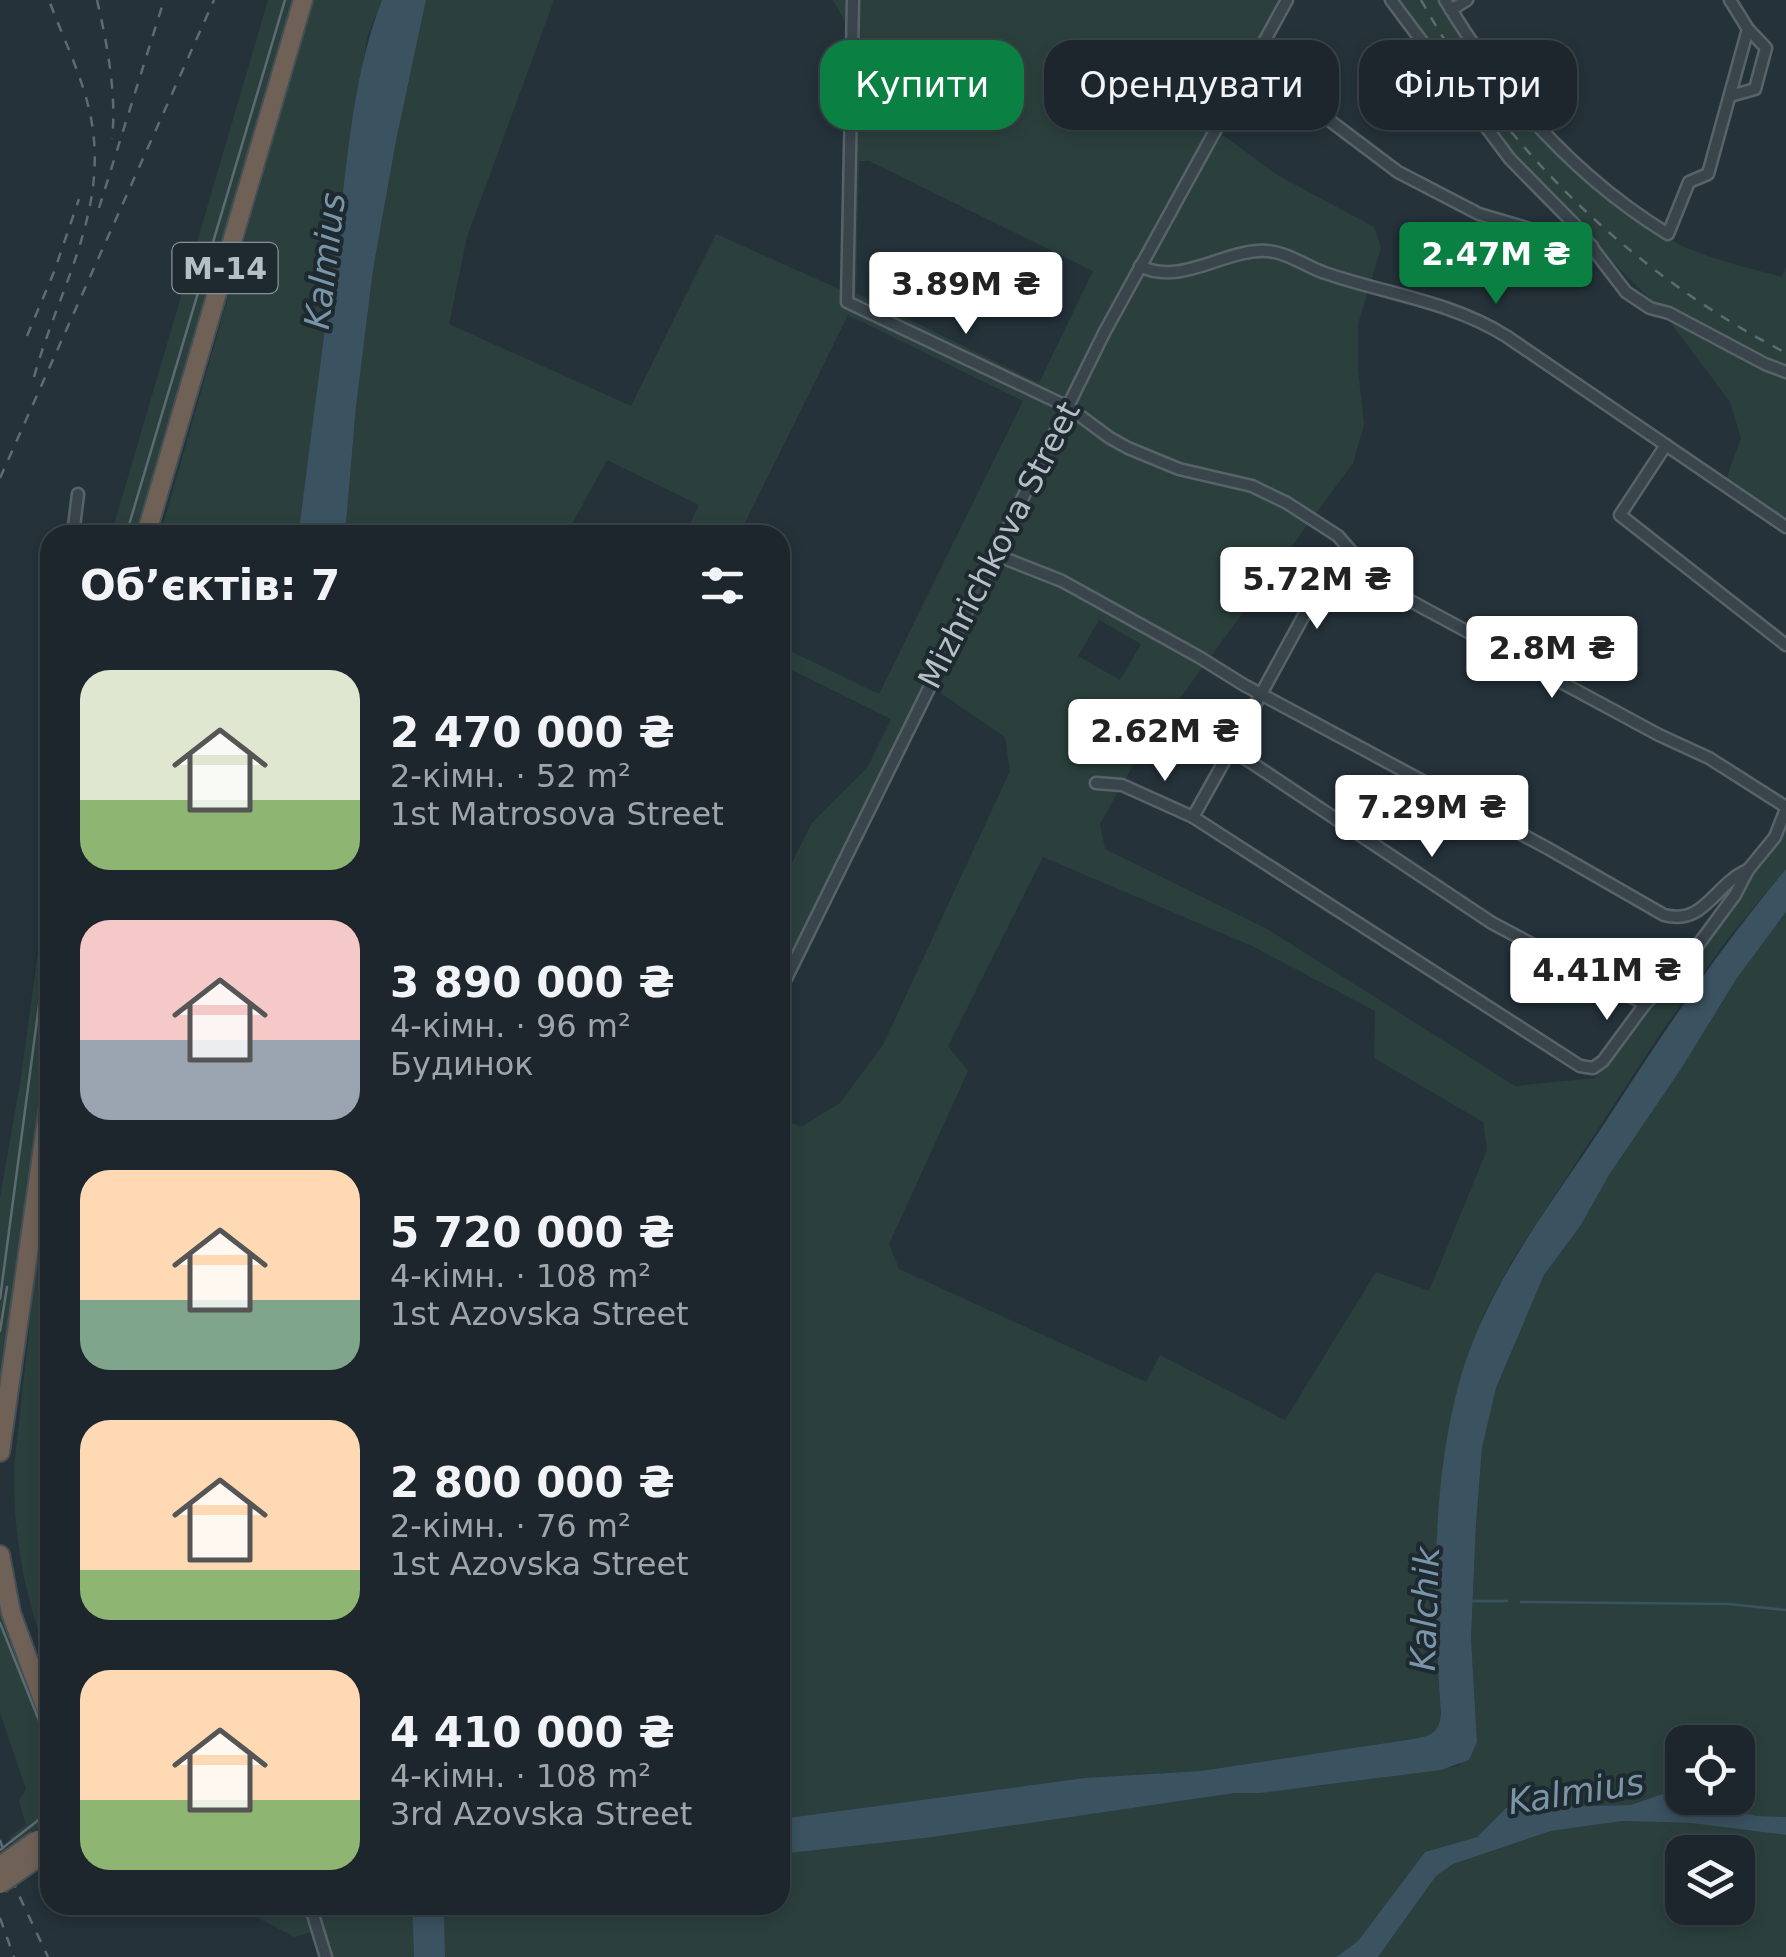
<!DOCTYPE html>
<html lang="uk">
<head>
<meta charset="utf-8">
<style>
	body { margin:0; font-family:"DejaVu Sans",sans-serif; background:#293238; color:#f1f3f6; height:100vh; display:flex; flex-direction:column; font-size:38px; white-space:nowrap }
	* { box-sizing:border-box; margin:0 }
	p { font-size:32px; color:#a0a5a9 }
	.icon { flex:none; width:55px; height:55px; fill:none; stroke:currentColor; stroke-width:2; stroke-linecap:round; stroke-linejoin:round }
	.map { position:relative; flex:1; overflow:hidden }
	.side { position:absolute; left:40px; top:525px; width:750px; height:1390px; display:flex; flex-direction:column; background:#1c262c; border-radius:30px; box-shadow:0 5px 15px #0003,0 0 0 2px #3a4348 }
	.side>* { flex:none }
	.banner { position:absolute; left:820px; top:40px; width:815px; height:90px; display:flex; gap:20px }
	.tools { position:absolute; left:1665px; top:1725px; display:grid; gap:20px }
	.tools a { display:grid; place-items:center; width:90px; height:90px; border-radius:20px; background:#1c262c; box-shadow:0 5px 15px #0003,0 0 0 2px #3a4348; font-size:50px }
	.price { position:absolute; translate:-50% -85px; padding:0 22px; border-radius:10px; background:#fff; color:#222; font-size:32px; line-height:65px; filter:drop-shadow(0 2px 5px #0008) }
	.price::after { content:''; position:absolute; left:50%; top:60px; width:30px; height:22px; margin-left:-15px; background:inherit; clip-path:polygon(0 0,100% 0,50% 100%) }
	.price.selected { background:#0b8043; color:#fff }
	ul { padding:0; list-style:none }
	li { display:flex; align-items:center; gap:30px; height:250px; padding:0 40px }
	li span { display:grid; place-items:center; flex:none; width:280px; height:200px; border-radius:30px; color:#555 }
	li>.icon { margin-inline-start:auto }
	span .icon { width:120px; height:120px; fill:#fffc; stroke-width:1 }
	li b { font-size:42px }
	h2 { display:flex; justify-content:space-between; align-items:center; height:120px; padding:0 40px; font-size:42px }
	.pill { padding:0 35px; border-radius:30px; background:#1c262c; box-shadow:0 5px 15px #0003,0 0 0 2px #3a4348; font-size:35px; line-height:90px }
	.pill.selected { background:#0b8043; color:#fff }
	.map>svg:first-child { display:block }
	.green { fill:#2b403d; fill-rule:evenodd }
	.water { fill:#3b5260 }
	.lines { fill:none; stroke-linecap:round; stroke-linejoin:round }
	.stream { stroke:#3b5260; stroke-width:2.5 }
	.street-casing { stroke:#576269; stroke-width:15 }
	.highway-casing { stroke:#444f56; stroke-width:22 }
	.street { stroke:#39444b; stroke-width:10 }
	.highway { stroke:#706157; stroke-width:18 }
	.tram { stroke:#5d6b73; stroke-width:2.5 }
	.rail { stroke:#5d6b73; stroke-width:2.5; stroke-dasharray:10 10; stroke-linecap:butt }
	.highway-bridge-casing { stroke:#444f56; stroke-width:22; stroke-linecap:butt }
	.highway-bridge { stroke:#706157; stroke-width:18 }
	.labels { text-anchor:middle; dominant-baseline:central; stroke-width:8; stroke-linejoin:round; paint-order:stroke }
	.shield { fill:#1e2930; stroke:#889299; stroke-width:2.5 }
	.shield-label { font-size:30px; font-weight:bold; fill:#b5bfc6 }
	.street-label { font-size:32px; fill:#b5bfc6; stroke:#1e2930 }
	.water-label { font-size:35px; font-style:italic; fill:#7896a7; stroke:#1e2930 }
</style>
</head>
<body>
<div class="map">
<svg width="1786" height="1957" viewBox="0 0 1786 1957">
	<rect width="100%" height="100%" fill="#25323a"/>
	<!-- green -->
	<g class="green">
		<path d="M268,0H295L139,535H111Z"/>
		<path d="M313,0H382L368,35L357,97L300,522L295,535H160Z"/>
		<path d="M426,0H554L467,237L449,324L631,406L716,234L841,290L848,27L833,0H1292L1220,133L1279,176L1374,227L1381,248L1358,324V370L1364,425L1353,463L1141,751L1100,824L1105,849L1269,930L1515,1086L1595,1078L1647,1009L1669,990L1735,903L1740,883L1772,848L1786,823V869L1729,937L1660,1034L1512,1261L1484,1313L1449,1439L1441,1499L1434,1622L1441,1714C1439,1733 1431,1736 1413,1739L1200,1771L1084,1778L780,1819V1117L801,1127L840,1103L883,1045L1010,771L1005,737L936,690L780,1003V887L812,823L867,768L891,719L780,664V646L879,694L1023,401L848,315L739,535H685L699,505L607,460L566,535H345L356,407L373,270L396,141ZM859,161H869L1093,271L1039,383L856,293ZM1099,620L1141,644L1120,680L1078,656ZM1043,857L1252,946L1375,1011L1374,1058L1483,1122L1487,1150L1429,1291L1376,1272L1285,1420L1160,1355L1146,1382L899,1269L889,1244L968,1071L948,1046Z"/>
		<path d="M1391,0H1441C1511,96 1579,203 1694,251C1722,262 1753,269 1782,277L1786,267V526L1724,485L1741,438L1730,402L1662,311L1495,144Z"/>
		<path d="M50,862V1023L0,1408V1197L21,1078Z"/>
		<path d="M1786,912V1817L1757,1816L1684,1798H1738V1742H1682V1797L1665,1793L1631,1805L1506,1808L1477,1837L1425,1852L1358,1941L1336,1957H445L444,1905H780V1854L933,1837L1235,1793L1319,1786L1458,1766L1477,1742L1471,1638L1476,1524L1482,1448L1496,1388L1544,1275L1581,1225L1609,1175L1681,1069L1737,978Z"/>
		<path d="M50,1194C50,1228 52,1262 50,1296C47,1333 28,1456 50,1481V1664C25,1599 13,1538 14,1468L41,1221Z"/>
		<path d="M0,1584L50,1726V1829L17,1853L9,1837L26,1825L19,1801L26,1789L0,1713Z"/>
		<path d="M1622,1821L1691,1823L1786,1835V1957H1378L1436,1876L1453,1864L1551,1831ZM1682,1852H1738V1908H1682Z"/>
		<path d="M232,1905H412L414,1957H320L312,1932L295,1937Z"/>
	</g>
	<!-- water -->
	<g class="water">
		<path d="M382,0H426L396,141L373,270L356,407L345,535H295L300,522C313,421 326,319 340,218C349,145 355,69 382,0Z"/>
		<path d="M1786,869V912L1737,978L1681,1069L1609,1175L1581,1225L1544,1275L1496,1388L1482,1448L1476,1524L1471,1638L1477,1742L1469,1760L1441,1770L1260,1793H1235L933,1837L780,1854V1819L1084,1778L1200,1771L1413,1739C1431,1736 1439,1733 1441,1714C1433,1608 1431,1487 1459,1383C1487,1282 1554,1201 1610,1115C1667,1027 1718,950 1786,869Z"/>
		<path d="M1665,1793L1757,1816L1786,1817V1835L1691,1823L1622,1821L1551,1831L1453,1864L1436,1876L1378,1957H1336L1358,1941L1425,1852L1477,1837L1506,1808L1631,1805Z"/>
		<path d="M412,1905H444L445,1957H414Z"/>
	</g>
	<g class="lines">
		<!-- stream -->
		<g class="stream">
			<path d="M1473,1601H1507"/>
			<path d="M1521,1602L1729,1604L1786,1610"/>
		</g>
		<defs>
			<g id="street">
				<path d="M853,0L847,302L1068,407L1110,438L1128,448L1179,469L1252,486L1287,503L1338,536L1378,582L1392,591L1659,735L1709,758L1786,807"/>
				<path d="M1391,0L1510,159L1574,224L1626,292L1650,308L1669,313L1765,364L1786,372"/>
				<path d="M1445,0C1501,93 1575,177 1668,234L1689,182L1708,174L1748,29"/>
				<path d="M1730,0L1748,29L1766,48L1755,89L1730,96"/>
				<path d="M1451,10L1467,0"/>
				<path d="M1268,74L1398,172L1479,214L1564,239"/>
				<path d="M1574,224L1564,239L1592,246"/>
				<path d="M1140,266C1181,287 1226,248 1267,251C1287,252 1307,267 1325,273C1386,294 1450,301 1506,336L1786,527"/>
				<path d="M1666,445L1620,515L1786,645"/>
				<path d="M73,535L78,494"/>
				<path d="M1353,553L1333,568L1320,586L1231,749L1492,923L1645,1004"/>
				<path d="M996,555L1062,581L1199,657L1244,685L1549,849L1664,915C1705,926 1715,883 1748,870"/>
				<path d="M1096,783L1122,785L1193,817L1231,749"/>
				<path d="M1193,817L1580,1066L1593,1068L1603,1061L1645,1004L1681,968L1735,895L1748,870L1775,837L1786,809"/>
				<path d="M780,991L1104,333L1287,0"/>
				<path d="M310,1905L326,1957"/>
			</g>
			<g id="highway">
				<path d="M146,535L303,0"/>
				<path d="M0,1452L50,1098"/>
				<path d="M0,1555L11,1613L50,1719"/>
			</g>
		</defs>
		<!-- street casing -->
		<use href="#street" class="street-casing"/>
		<!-- highway casing -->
		<use href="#highway" class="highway-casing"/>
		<!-- street -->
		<use href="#street" class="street"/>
		<!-- highway -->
		<use href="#highway" class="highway"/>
		<!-- tram -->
		<g class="tram">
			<path d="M126,535L285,0"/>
			<path d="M0,1299L50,922"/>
			<path d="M0,1331L7,1287"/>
			<path d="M0,1623L50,1748"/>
			<path d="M0,1850L50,1811"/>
		</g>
		<!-- rail -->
		<g class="rail">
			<path d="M97,0C107,43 117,95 112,139"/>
			<path d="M1421,0C1505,151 1633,274 1786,353"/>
			<path d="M99,208L164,0"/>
			<path d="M27,336L54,272L79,199"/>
			<path d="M34,377C57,293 107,215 92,124C85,81 64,41 49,0"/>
			<path d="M0,478L214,0"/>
			<path d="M0,1840L16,1889L48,1957"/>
			<path d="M0,1918L14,1957"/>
		</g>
		<defs>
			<g id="highway-bridge">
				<path d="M0,1866L37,1840"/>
				<path d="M0,1884L46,1852"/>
			</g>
		</defs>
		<!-- highway-bridge casing -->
		<use href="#highway-bridge" class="highway-bridge-casing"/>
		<!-- highway-bridge -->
		<use href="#highway-bridge" class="highway-bridge"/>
	</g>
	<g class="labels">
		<!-- shield labels -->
		<rect class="shield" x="172.5" y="243" width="105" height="50" rx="8"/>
		<g class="shield-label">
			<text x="225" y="268">М-14</text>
		</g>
		<!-- street labels -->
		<g class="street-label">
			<text transform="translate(999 545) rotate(-63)">Mizhrichkova Street</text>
		</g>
		<!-- water labels -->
		<g class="water-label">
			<text transform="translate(325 261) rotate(-83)">Kalmius</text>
			<text transform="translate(1425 1609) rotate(-88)">Kalchik</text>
			<text transform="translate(1576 1792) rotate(-9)">Kalmius</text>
		</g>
	</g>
</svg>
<div class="tools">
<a><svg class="icon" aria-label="locate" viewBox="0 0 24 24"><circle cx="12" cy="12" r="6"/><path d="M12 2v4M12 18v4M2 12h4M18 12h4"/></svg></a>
<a><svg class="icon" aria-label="layers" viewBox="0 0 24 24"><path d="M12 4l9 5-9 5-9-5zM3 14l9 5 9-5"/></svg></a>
</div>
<b class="price selected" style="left:1496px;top:307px">2.47M ₴</b>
<b class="price" style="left:966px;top:337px">3.89M ₴</b>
<b class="price" style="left:1317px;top:632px">5.72M ₴</b>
<b class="price" style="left:1552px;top:701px">2.8M ₴</b>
<b class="price" style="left:1165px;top:784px">2.62M ₴</b>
<b class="price" style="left:1432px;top:860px">7.29M ₴</b>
<b class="price" style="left:1607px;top:1023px">4.41M ₴</b>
<div class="banner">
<a class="pill selected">Купити</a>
<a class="pill">Орендувати</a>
<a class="pill">Фільтри</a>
</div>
<section class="side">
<h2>Об’єктів: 7<svg class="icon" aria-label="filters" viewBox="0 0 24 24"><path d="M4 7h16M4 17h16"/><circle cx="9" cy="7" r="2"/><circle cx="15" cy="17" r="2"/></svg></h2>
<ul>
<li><span style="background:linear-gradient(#dfe7d0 65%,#8fb573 0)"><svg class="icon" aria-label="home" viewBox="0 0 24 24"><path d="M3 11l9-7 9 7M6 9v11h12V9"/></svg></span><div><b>2 470 000 ₴</b><p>2-кімн. · 52 m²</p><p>1st Matrosova Street</p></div></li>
<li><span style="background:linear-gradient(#f6c9c9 60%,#9aa5b1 0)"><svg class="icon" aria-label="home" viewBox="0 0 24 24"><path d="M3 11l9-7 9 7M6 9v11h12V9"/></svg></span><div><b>3 890 000 ₴</b><p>4-кімн. · 96 m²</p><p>Будинок</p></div></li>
<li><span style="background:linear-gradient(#ffd9b3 65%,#7fa58c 0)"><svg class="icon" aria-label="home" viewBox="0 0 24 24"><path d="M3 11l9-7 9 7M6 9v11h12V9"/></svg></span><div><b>5 720 000 ₴</b><p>4-кімн. · 108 m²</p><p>1st Azovska Street</p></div></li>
<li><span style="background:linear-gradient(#ffd9b3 75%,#8fb573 0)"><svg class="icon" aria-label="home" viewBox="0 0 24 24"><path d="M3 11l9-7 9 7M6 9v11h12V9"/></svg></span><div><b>2 800 000 ₴</b><p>2-кімн. · 76 m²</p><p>1st Azovska Street</p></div></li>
<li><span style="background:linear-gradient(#ffd9b3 65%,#8fb573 0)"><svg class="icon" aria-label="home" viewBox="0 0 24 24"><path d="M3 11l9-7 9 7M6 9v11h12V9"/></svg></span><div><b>4 410 000 ₴</b><p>4-кімн. · 108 m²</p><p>3rd Azovska Street</p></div></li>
</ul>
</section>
</div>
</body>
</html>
